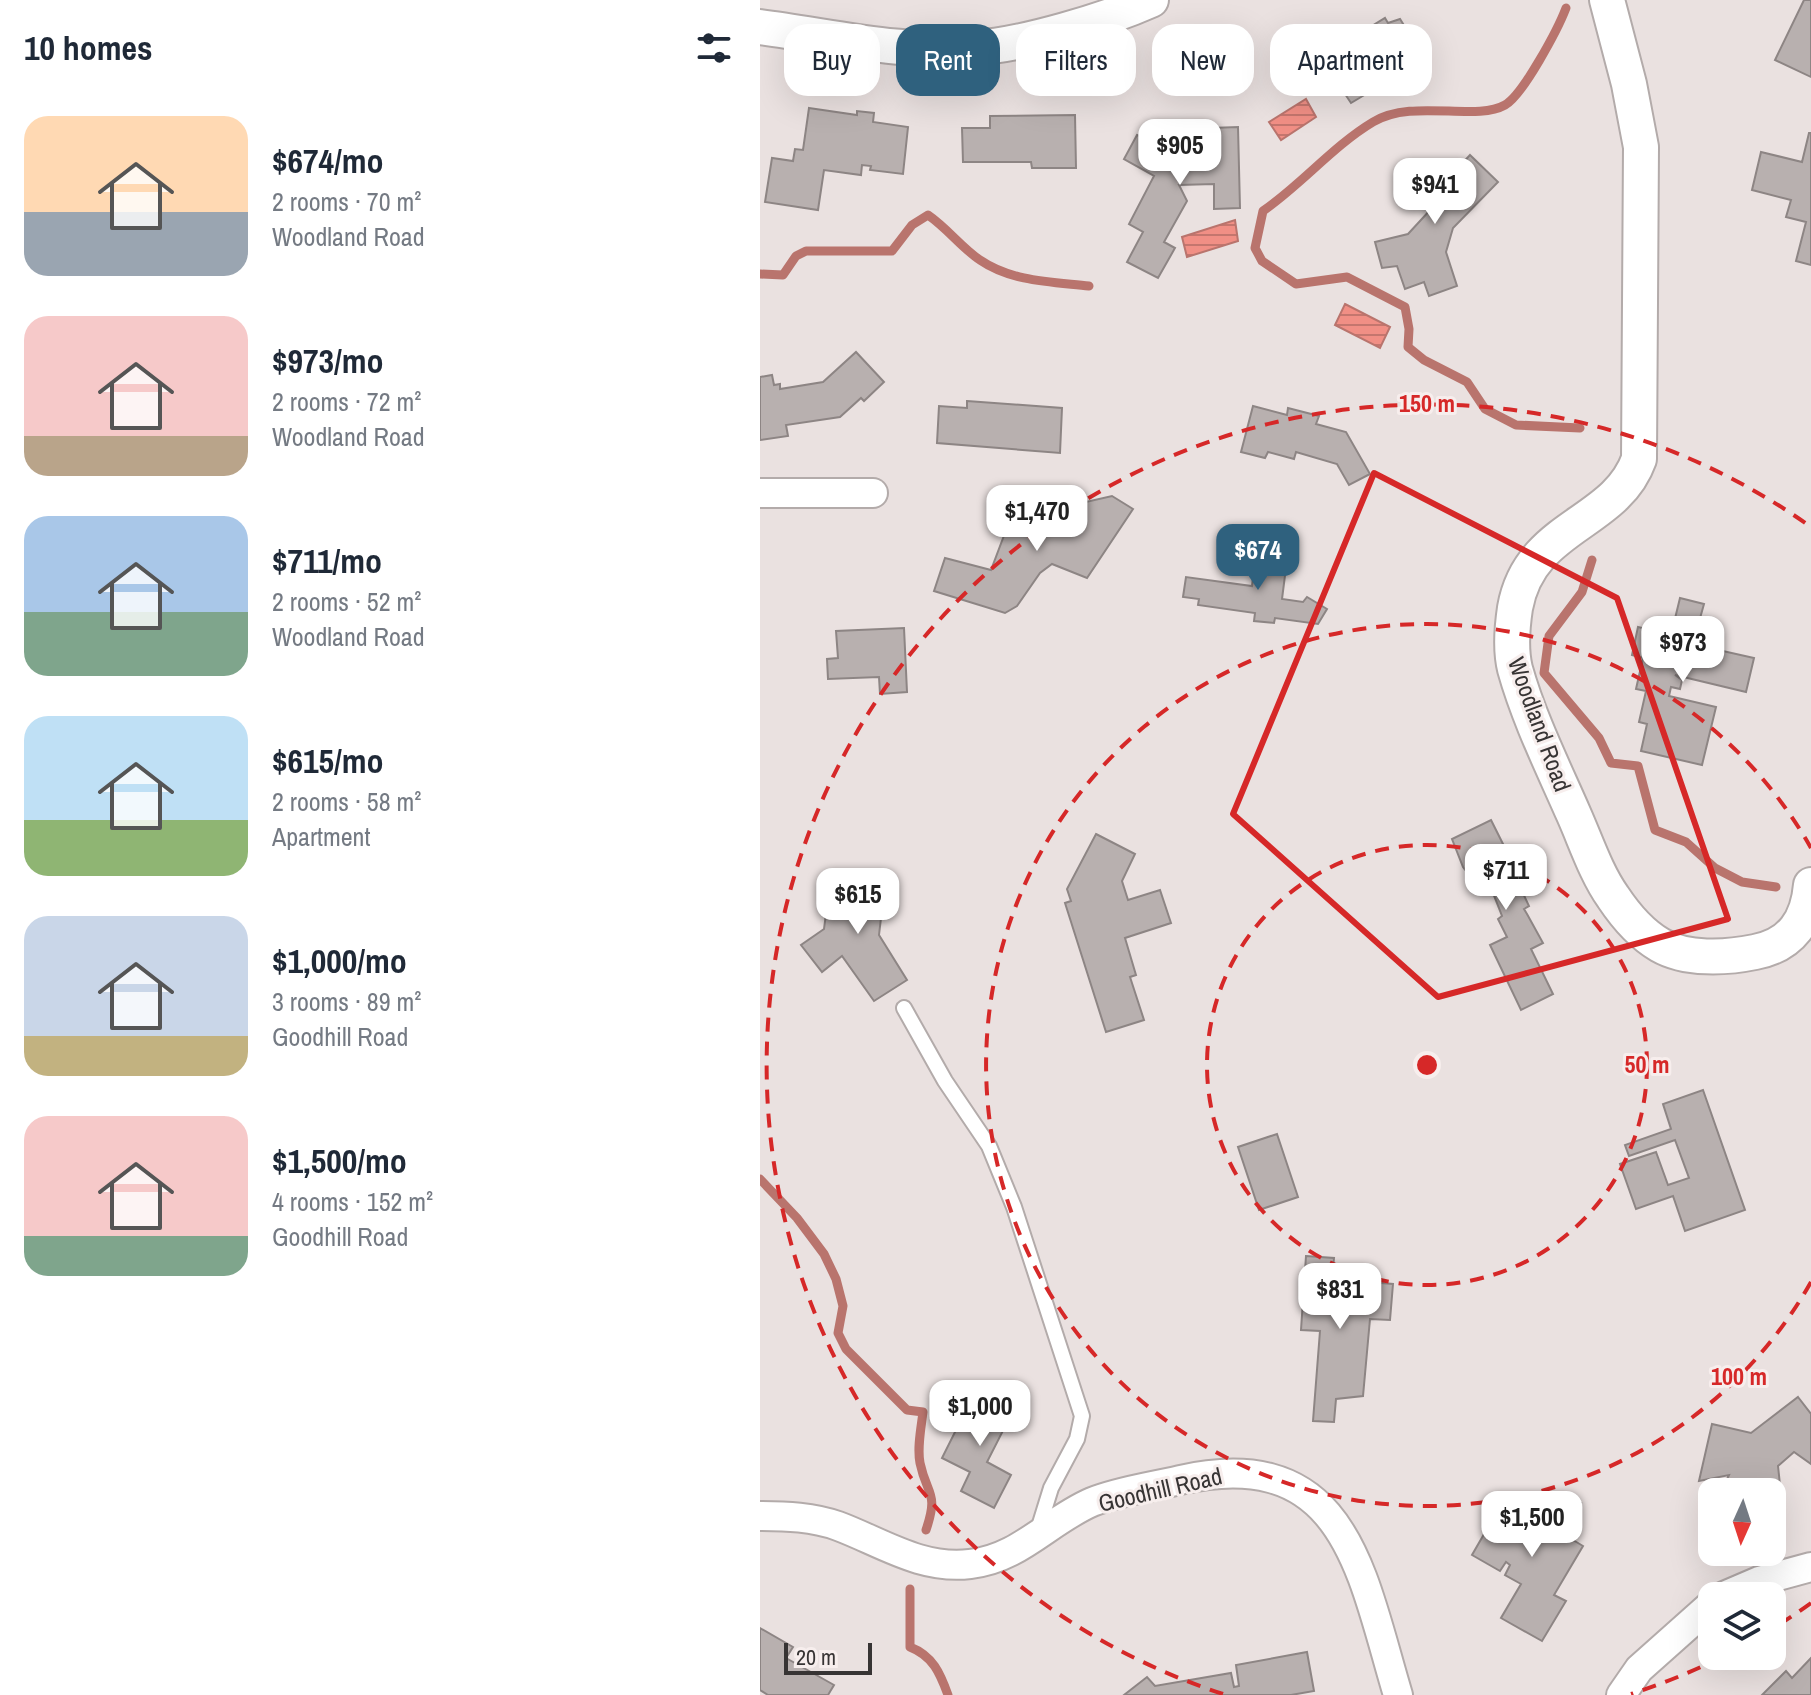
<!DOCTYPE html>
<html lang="en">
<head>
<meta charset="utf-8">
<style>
	body { margin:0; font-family:"Archivo Narrow",sans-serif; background:#f2f2f3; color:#1f2937; height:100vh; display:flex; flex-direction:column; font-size:30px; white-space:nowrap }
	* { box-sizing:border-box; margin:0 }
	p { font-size:26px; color:#747a83 }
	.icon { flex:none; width:44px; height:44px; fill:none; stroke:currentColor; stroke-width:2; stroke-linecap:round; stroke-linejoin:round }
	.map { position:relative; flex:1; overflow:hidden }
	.sheet { display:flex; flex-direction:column; background:#fff; width:760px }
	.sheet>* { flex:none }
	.banner { position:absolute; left:24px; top:24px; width:760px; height:72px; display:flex; gap:16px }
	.needle { width:52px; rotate:183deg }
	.tools { position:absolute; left:938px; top:1478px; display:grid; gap:16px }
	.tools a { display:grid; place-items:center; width:88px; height:88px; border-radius:16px; background:#fff; box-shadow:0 8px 32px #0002; font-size:40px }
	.scale { position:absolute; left:24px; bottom:20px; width:88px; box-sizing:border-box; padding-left:8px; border:4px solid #373434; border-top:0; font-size:22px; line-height:28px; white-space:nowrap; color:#373434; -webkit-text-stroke:6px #f7eeed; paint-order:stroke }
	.price { position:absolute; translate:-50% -68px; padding:0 18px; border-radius:16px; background:#fff; color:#222; font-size:26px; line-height:52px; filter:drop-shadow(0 2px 4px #0008) }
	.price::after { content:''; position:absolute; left:50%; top:48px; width:24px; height:18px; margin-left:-12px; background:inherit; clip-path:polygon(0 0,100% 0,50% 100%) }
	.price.current { background:#2f617e; color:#fff }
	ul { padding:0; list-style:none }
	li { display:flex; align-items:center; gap:24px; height:200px; padding:0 24px }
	li span { display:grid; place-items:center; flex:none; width:224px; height:160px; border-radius:24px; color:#555 }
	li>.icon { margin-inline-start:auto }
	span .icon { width:96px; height:96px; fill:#fffc; stroke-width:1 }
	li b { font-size:34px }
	h2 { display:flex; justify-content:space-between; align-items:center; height:96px; padding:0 24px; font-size:34px }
	.tag { padding:0 28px; border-radius:24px; background:#fff; box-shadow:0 8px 32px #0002; font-size:28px; line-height:72px }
	.tag.current { background:#2f617e; color:#fff }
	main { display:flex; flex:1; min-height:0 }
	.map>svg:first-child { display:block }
	.water { fill:url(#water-rules); stroke:#b9746d; stroke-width:2 }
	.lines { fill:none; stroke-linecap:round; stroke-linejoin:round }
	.stream { stroke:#b9746d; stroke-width:9 }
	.building { fill:#b8b0af; stroke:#8d8584; stroke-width:2 }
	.service-casing { stroke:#b3abaa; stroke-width:18 }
	.minor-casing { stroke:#b3abaa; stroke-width:32 }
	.tertiary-casing { stroke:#b3abaa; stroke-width:38 }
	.service { stroke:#fff; stroke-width:14 }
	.minor { stroke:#fff; stroke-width:28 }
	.tertiary { stroke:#fff; stroke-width:34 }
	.marked { fill:none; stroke:#d62828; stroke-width:6; stroke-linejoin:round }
	.ring { fill:none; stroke:#d62828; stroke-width:4; stroke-dasharray:14 10 }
	.labels { text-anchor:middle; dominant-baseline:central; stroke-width:6; stroke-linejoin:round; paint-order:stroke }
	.street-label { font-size:24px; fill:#373434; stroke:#f7eeed }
	.centre { fill:#d62828; stroke:#f7eeed; stroke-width:4 }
	.ring-label { font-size:24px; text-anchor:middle; font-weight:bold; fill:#d62828; stroke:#f7eeed; stroke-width:6; stroke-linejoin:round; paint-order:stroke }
</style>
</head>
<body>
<main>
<section class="sheet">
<h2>10 homes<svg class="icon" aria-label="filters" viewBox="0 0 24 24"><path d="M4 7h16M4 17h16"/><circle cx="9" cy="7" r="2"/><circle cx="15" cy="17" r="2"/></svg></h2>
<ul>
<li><span style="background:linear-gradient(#ffd9b3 60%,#9aa5b1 0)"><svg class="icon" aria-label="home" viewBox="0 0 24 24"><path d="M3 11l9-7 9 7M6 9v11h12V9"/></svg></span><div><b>$674/mo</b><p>2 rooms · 70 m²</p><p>Woodland Road</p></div></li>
<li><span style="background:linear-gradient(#f6c9c9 75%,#b9a48a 0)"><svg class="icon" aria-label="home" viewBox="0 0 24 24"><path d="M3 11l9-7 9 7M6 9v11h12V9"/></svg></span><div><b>$973/mo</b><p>2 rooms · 72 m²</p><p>Woodland Road</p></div></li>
<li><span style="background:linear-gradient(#a9c7e8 60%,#7fa58c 0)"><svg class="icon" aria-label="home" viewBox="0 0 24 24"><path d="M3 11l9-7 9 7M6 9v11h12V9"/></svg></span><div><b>$711/mo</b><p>2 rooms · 52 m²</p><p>Woodland Road</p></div></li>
<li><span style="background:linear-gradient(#bfe0f5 65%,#8fb573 0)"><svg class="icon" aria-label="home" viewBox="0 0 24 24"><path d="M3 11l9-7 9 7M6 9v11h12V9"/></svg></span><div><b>$615/mo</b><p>2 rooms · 58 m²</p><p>Apartment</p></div></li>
<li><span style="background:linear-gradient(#c9d6e8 75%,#c2b280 0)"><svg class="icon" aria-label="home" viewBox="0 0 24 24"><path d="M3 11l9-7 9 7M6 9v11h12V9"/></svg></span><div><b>$1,000/mo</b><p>3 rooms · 89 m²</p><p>Goodhill Road</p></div></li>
<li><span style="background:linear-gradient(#f6c9c9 75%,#7fa58c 0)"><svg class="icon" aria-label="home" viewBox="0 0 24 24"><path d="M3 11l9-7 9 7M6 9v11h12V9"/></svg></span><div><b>$1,500/mo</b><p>4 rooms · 152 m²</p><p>Goodhill Road</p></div></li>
</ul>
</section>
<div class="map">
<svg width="1051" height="1695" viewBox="0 0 1051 1695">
	<defs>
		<pattern id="water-rules" width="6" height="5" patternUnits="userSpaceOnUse" patternTransform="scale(2)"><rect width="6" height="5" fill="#f18f85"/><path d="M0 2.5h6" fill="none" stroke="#c4766e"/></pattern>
	</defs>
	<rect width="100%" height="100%" fill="#eae1e0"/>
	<!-- water -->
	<g class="water">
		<path d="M546,99L556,117L521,140L509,122Z"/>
		<path d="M475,220L478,241L427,257L422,237Z"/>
		<path d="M585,304L630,327L620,348L575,325Z"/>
	</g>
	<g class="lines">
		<!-- stream -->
		<g class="stream">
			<path d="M806,8C798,29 763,95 745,105C715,122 653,98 613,122C573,146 542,184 503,211L495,248L502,261L536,284L587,277L645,307L649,329L648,347L664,360L707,382L725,409L756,425L820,428"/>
			<path d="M0,274L23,275L36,256L46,251H132L152,225L168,215C187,228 203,249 220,260C252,282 293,282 329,286"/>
			<path d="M832,560L822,592L789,636L784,673L839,738L851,763L878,766L895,830L926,842L955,868L982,882L1016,887"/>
			<path d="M0,1179L37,1218L64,1254L76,1279L83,1306L78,1333L86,1349L147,1410L163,1412C161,1428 157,1448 160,1463C167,1496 179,1492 166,1530"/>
			<path d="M150,1589V1647C173,1656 180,1673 188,1695"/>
		</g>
	</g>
	<!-- building -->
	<g class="building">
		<path d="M1044,0H1051V77L1015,60Z"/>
		<path d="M625,18L628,23L640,19L655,43L639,53L648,69L591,103L581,88L569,94L544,52L564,40L571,51Z"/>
		<path d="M49,108L97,115V111L114,113L113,122L148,127L143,174L110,170L111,166L102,165L101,175L64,170L58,210L5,202L12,158L33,161L35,149L43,150Z"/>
		<path d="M315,115L316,168H272L271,162H203L202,128H230V116Z"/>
		<path d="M478,127L480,208L454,209V184L419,185L427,201L404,242L415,248L398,278L367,262L383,232L369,224L394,176L364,159L377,135L383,137L386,132L411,145L444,143L451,128Z"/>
		<path d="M1049,133H1051V265L1036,261L1046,222L1026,217L1031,200L992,190L1001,152L1042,162Z"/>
		<path d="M710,155L738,182L693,228L686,252L697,286L669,296L664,282L645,289L637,266L622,268L615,242L648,234L672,208L645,182L665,161L692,186L704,174L698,168Z"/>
		<path d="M96,352L124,382L104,401L101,398L80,417L26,425L28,436L0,440V377L12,375L14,385L20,384V389L63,382Z"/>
		<path d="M207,401L302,408L300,453L177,443L179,406L207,408Z"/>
		<path d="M493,406L527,415L528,408L559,416L556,424L586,432L610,474L589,485L577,464L536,452L534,459L508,452L505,458L481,452Z"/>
		<path d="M352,496L373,509L327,578L292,564L280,573L257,606L245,613L174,591L185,558L231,570L248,525L256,527L260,517Z"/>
		<path d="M498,539L529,544L522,599L543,602L547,597L567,609L558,624L515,618L514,623L494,621L495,613L438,605L439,599L423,597L426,577L492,586L494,569L514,572L515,560L495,557Z"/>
		<path d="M920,598L944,604L939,622L950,624L945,647L994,658L986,692L915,675L922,680L920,689L911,687L909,696L956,707L942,765L881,751L887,724L879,722L886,691L876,689L883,658L872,655L878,627L911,635Z"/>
		<path d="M144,628L147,692L120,694L119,677L68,679L67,659L78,658L76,631Z"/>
		<path d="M731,820L756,870L753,872L769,906L764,909L767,914L783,943L771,949L793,994L761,1010L730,945L747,937L738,919L742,916L729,883L719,888L703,867L692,839Z"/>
		<path d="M336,834L375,854L362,881L368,900L400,890L411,923L365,938L376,975L370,977L384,1020L346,1032L305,903L311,901L307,889Z"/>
		<path d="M92,872L126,876L119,935L147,980L114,1001L82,956L62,972L41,945L64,929L69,891L89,893Z"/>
		<path d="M943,1090L985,1210L925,1231L913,1196L876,1209L860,1164L896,1152L908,1185L929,1178L915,1140L869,1156L865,1145L911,1129L903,1104Z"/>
		<path d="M517,1134L538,1197L499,1210L478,1147Z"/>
		<path d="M546,1256L574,1258L572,1279L633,1284L630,1320L610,1319L603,1396L576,1399L574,1422L553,1421L560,1331L541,1330Z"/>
		<path d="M216,1390L254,1409L227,1462L251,1475L234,1508L201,1491L210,1472L182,1458Z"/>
		<path d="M1038,1397L1051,1414V1464L1034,1452L1018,1466L1021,1494L961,1492L969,1475L939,1481L952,1424L991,1433Z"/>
		<path d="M746,1496L773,1512L787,1502L816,1500L821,1503L803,1534L823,1546L794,1595L806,1601L782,1641L741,1618L761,1584L745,1575L750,1565L746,1562L740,1571L712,1555Z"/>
		<path d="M0,1628L33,1647L26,1658L74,1685L68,1695H8L0,1690Z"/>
		<path d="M547,1652L554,1691L531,1695H364L387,1677L395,1686L471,1673L474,1687L479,1686L476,1665Z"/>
		<path d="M1051,1658V1695H1002L1026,1671L1032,1678Z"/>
	</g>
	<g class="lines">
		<defs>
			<path id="service" d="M144,1008L185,1081L229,1146L254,1207L322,1416L317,1439L291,1488L278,1530"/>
			<g id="minor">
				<path d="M0,493H113"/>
				<path d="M0,1516C26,1516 53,1517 78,1526C121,1542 161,1570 210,1564C259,1559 288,1521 332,1502C359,1491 391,1487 420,1480C586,1443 601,1572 638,1695"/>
				<path d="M964,1596L999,1581L1051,1567"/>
				<path d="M861,1695L879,1669L952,1604"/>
			</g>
			<g id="tertiary">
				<path d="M847,0L869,84L881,147L879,459C855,526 770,524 755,608C752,628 750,649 755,669C769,719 793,767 814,815C826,842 836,873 853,897C865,915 881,934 900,945C926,960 966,958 995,952C1032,945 1048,920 1051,885"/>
				<path d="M0,27C70,36 143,54 214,48C263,45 346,20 391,0"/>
			</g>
		</defs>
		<!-- service casing -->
		<use href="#service" class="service-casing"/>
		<!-- minor casing -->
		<use href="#minor" class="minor-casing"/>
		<!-- tertiary casing -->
		<use href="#tertiary" class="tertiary-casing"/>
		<!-- service -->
		<use href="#service" class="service"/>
		<!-- minor -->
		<use href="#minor" class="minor"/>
		<!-- tertiary -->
		<use href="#tertiary" class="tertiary"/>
	</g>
	<!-- marked area -->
	<path class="marked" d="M614,473L857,598L968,919L678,997L473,814Z"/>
	<!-- distance rings -->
	<g class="ring">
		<circle cx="667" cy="1065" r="220"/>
		<path d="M1051 1282A441 441 0 1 1 1051 848"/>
		<path d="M1051 1603A661 661 0 0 1 1012 1629M962 1657A661 661 0 0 1 871 1694M463 1694A661 661 0 1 1 1051 527"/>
	</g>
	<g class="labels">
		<!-- street labels -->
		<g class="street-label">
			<text transform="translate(780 724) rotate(70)">Woodland Road</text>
			<text transform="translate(400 1489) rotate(-13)">Goodhill Road</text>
		</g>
	</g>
	<circle cx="667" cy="1065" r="12" class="centre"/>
	<g class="ring-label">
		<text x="667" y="412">150 m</text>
		<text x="887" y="1073">50 m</text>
		<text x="979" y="1385">100 m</text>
	</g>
</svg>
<div class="tools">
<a><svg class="needle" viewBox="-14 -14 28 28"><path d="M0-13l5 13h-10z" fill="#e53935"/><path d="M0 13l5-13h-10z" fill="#747a83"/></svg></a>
<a><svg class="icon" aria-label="layers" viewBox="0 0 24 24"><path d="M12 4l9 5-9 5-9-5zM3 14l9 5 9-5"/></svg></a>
</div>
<div class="scale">20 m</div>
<b class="price" style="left:420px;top:187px">$905</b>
<b class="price" style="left:675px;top:226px">$941</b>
<b class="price" style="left:277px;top:553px">$1,470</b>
<b class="price current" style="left:498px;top:592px">$674</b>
<b class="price" style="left:923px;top:684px">$973</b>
<b class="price" style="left:746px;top:912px">$711</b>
<b class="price" style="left:98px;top:936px">$615</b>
<b class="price" style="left:580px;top:1331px">$831</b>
<b class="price" style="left:220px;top:1448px">$1,000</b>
<b class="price" style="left:772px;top:1559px">$1,500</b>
<div class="banner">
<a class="tag">Buy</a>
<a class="tag current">Rent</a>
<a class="tag">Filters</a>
<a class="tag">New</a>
<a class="tag">Apartment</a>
</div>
</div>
</main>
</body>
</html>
